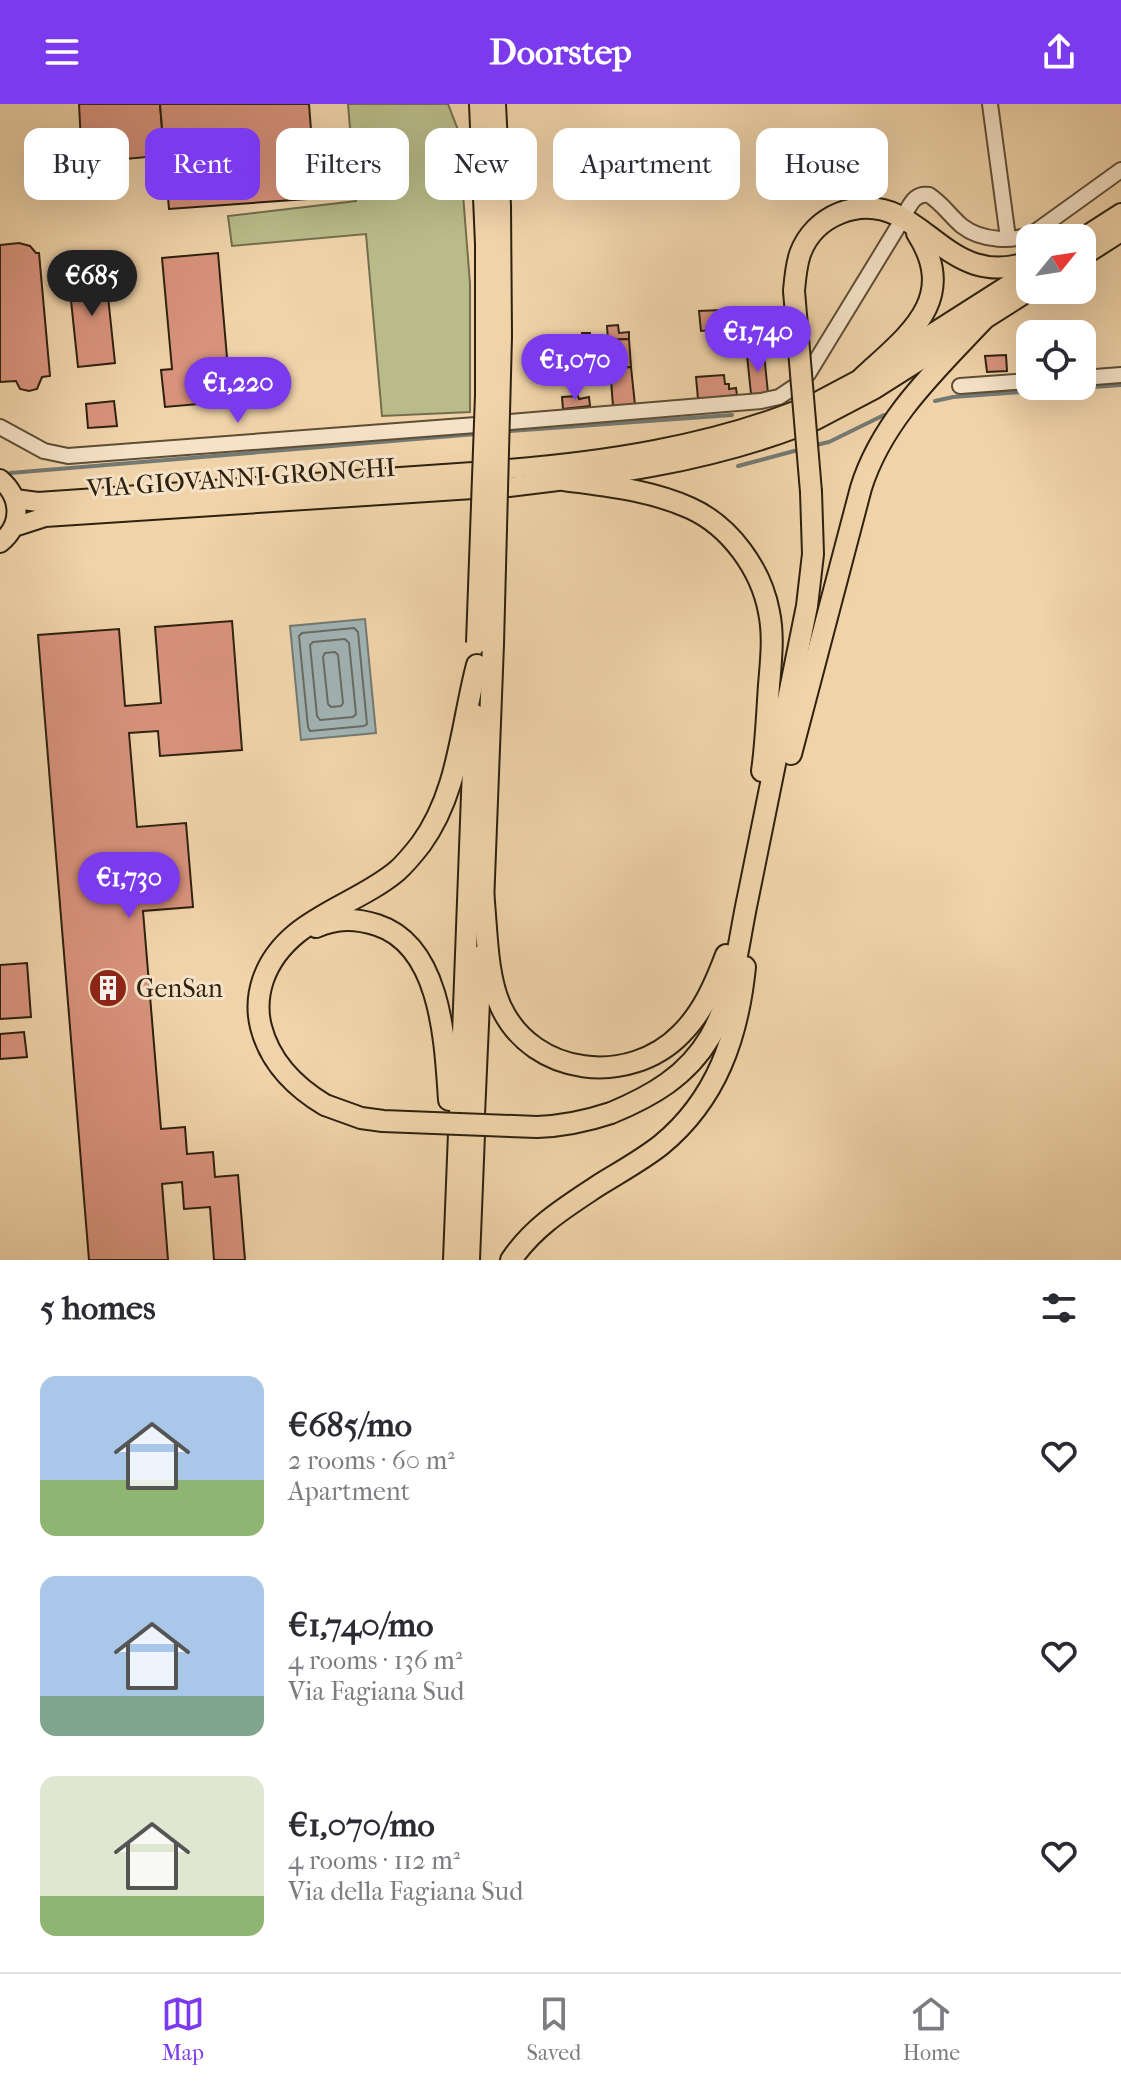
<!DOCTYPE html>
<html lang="en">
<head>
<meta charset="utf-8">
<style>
	body { margin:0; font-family:"IM FELL French Canon",serif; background:#f7f7f7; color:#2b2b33; height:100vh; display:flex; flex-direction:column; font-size:30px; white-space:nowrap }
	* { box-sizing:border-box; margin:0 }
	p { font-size:26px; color:#7c7c81 }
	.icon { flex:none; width:44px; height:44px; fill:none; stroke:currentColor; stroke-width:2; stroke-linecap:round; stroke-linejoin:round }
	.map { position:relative; height:1156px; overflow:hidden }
	.drawer { display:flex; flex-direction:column; background:#fff; flex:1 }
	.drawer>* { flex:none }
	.hud { position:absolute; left:24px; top:24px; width:1074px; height:72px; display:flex; gap:16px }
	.needle { width:52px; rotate:60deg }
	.fabs { position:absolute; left:1016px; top:120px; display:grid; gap:16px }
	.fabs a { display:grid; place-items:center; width:80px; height:80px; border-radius:16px; background:#fff; box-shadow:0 8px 32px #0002; font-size:40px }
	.price { position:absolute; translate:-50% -68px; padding:0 18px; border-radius:28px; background:#7c3aed; color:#fff; font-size:26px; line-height:52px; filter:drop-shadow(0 2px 4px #0008) }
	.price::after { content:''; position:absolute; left:50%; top:48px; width:24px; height:18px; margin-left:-12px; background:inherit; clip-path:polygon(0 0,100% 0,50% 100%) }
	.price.on { background:#222; color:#fff }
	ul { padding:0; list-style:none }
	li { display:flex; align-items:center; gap:24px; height:200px; padding:0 40px }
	li span { display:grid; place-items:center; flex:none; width:224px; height:160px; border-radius:16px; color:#555 }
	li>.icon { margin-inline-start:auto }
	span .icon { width:96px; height:96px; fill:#fffc; stroke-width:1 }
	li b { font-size:34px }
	h2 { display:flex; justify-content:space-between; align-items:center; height:96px; padding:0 40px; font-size:34px }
	.chip { padding:0 28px; border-radius:16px; background:#fff; box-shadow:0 8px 32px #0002; font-size:28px; line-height:72px }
	.chip.on { background:#7c3aed; color:#fff }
	header { display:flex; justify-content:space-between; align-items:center; height:104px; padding:0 40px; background:#7c3aed; color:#fff; font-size:36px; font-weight:700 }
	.tab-bar { display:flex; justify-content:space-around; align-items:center; height:112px; border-top:2px solid #e1e1e2; background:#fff; font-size:22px; color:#7c7c81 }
	.tab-bar a { display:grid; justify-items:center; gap:4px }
	.tab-bar .on { color:#7c3aed }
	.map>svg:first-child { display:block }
	.green { fill:#b9bc89; stroke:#746e4c; stroke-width:2 }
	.water { fill:#a1b4b5; stroke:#737973; stroke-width:2 }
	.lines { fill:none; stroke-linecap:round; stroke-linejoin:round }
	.shore { stroke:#686a62; stroke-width:2 }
	.stream { stroke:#737973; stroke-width:4 }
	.building { fill:#d9937d; stroke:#2e2110; stroke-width:2 }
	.minor-casing { stroke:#5e4e36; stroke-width:18 }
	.major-casing { stroke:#2e2110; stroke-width:22 }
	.highway-casing { stroke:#2e2110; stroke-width:24 }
	.minor { stroke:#f5e2c7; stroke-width:14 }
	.major { stroke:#f0d3a9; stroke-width:18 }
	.highway { stroke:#f0d3a9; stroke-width:20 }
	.highway-bridge-casing { stroke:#2e2110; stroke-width:24; stroke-linecap:butt }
	.highway-bridge { stroke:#f0d3a9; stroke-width:20 }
	.labels { text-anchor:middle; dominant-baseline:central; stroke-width:6; stroke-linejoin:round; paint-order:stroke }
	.street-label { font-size:26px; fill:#2e2110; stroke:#f5e2c7 }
	.poi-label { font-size:26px; fill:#2e2110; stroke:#f5e2c7; text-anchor:start }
</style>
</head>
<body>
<header><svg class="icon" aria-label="menu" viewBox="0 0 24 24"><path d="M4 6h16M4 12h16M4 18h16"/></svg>Doorstep<svg class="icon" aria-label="share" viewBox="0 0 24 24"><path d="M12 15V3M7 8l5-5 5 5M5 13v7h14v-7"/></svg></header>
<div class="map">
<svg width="1121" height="1156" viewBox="0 0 1121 1156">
	<rect width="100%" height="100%" fill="#f0d3a9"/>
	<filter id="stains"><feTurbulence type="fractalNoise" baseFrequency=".0025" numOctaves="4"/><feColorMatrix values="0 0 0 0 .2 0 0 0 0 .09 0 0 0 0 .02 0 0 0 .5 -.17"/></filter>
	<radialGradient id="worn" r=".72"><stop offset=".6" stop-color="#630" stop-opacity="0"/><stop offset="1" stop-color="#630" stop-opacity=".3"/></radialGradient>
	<!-- green -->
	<path class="green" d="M348,0H448L458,26L470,180V308L382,312L366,130L232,142L228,112L356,97Z"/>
	<!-- water -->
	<path class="water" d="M365,515L376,629L301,636L290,522Z"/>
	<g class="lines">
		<!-- shore -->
		<g class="shore">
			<path d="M354,524L358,528L367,620L364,622L310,627L308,623L299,532L302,529Z"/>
			<path d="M345,535L349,539L356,610L353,613L320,616L317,612L310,541L313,538Z"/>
			<path d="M335,548L338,551L343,599L341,602L331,603L328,600L323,553L325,549Z"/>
		</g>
		<!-- stream -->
		<g class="stream">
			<path d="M935,297L953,293L1121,281"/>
			<path d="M510,327L732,311"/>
			<path d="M816,341L829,338L884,311"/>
			<path d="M738,362L798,346"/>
			<path d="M10,369L476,330"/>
		</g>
	</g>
	<!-- building -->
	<g class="building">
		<path d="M79,0H160L167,91H159L157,52L82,59Z"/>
		<path d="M160,0H309L313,52L331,50L335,93L169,105Z"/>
		<path d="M19,139L30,142L36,149H39L50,272L42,273L37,285L29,287L20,285L16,277L0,278V141Z"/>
		<path d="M218,149L228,265L253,263L256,295L165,303L161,266L172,265L162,154Z"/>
		<path d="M105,164L115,259L78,263L68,168Z"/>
		<path d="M722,206V209L742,207L743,224L701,227L699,207Z"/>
		<path d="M618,221L619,229L629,228V235L608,236L607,222Z"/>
		<path d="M582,229H590L591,246H582Z"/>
		<path d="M629,235L631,263L610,264L608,236Z"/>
		<path d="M764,250L768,289L751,290L747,251Z"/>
		<path d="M1006,251L1007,267L987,268L985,252Z"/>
		<path d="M631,263L635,301L613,302L610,264Z"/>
		<path d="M724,271L725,280H729V285L736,284L737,291L698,295L696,273Z"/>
		<path d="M578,292L579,295L589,293L590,302L563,305L562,293Z"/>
		<path d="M114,297L117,322L88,324L86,300Z"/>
		<path d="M232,517L242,646L160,652L158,627L129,629L137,723L186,719L193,803L143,807L161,1025L185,1023L187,1050L213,1048L215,1073L238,1071L245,1156H214L210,1103L184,1105L182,1078L162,1080L168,1156H89L38,531L119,525L125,602L161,599L155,523Z"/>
		<path d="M27,859L31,913L0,915V861Z"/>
		<path d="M24,928L27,953L0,955V930Z"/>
	</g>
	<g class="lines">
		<defs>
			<g id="minor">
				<path d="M990,0L1008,134"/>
				<path d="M907,106C912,97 917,89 929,91C942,99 950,112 962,122C981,137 1015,139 1035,128L1121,66"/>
				<path d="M808,270L899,121"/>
				<path d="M1082,274L1121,271"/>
				<path d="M960,282L1030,277"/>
				<path d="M510,318L761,297L779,293L794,283"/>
				<path d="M0,323L44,347L68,352L476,321"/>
			</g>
			<g id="major">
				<path d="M1082,134L1121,109"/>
				<path d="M1082,153L1121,128"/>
				<path d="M813,300L862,274L1030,167"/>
				<path d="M814,317L875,285L1031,186"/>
				<path d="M509,365C606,357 704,342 795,307"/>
				<path d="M0,375C22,394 22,421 0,439"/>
				<path d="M509,383C606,372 704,359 796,324"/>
				<path d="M15,395L38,398L473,368"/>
				<path d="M14,423L45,413L473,385"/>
			</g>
			<g id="highway">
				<path d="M480,0L486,140V233"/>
				<path d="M495,0L500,102L501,232"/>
				<path d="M794,187C795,175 796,162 800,150C814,111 860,93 897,111C925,125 945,150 975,160C994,166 1012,164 1030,158"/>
				<path d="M862,274C907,232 960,196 917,129"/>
				<path d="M564,376C607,382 650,386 690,404C730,422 761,465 769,508C774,532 771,557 769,581C767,610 766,639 762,667"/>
				<path d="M791,650L861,384C882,316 936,266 983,216"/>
				<path d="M483,788C487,823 486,871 501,903C533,972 629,983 681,930C703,908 715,880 726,851"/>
				<path d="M483,800L493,540"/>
				<path d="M316,823C337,814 355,814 377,821C442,842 445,939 449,996"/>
				<path d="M325,1001C295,983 270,958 261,923C257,907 258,891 263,876C284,815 353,804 397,767C406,759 414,749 421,740C459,688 461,621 477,561"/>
				<path d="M611,1009C652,992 687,972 710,933C734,892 738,839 748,793C767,696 788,599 807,502L813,450L811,388"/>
				<path d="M460,1010L475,611"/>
				<path d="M474,1011L481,852"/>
				<path d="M454,1156L459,1029"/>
				<path d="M469,1156L474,1030"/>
				<path d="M511,1156C534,1122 566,1103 599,1081C620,1068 642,1056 661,1041C717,995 738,932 745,863"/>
			</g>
		</defs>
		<!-- minor casing -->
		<use href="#minor" class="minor-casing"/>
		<!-- major casing -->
		<use href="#major" class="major-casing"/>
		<!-- highway casing -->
		<use href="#highway" class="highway-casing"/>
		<!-- minor -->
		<use href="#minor" class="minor"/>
		<!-- major -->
		<use href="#major" class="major"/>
		<!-- highway -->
		<use href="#highway" class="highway"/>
		<defs>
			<g id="highway-bridge">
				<path d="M794,187L811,388"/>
				<path d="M477,539L486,291V233"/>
				<path d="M493,540L501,232"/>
				<path d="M325,1001L361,1014L383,1017L537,1023C563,1022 587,1017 611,1009"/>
			</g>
		</defs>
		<!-- highway-bridge casing -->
		<use href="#highway-bridge" class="highway-bridge-casing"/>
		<!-- highway-bridge -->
		<use href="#highway-bridge" class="highway-bridge"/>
	</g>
	<!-- icons -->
	<defs>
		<symbol id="building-disc" viewBox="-11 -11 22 22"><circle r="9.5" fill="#8f2418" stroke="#f5e2c7"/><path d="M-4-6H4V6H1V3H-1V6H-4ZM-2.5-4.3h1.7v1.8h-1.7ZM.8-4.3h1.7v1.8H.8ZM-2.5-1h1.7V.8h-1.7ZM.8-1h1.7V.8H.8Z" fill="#fff"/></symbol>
	</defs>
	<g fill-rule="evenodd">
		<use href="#building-disc" x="86" y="862" width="44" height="44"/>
	</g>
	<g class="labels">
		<!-- street labels -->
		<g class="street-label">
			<text transform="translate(241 374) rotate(-4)">VIA GIOVANNI GRONCHI</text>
		</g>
		<!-- poi labels -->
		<g class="poi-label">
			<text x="136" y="884">GenSan</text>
		</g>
	</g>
	<rect width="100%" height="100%" filter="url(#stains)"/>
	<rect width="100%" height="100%" fill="url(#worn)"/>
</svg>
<div class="fabs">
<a><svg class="needle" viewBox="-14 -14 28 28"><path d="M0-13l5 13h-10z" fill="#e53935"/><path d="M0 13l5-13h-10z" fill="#7c7c81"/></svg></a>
<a><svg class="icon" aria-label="locate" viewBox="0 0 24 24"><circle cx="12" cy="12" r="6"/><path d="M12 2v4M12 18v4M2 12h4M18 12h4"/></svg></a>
</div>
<b class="price on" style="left:92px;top:214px">€685</b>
<b class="price" style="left:758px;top:270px">€1,740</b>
<b class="price" style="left:575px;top:298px">€1,070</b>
<b class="price" style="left:238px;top:321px">€1,220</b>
<b class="price" style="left:129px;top:816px">€1,730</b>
<div class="hud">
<a class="chip">Buy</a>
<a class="chip on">Rent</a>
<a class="chip">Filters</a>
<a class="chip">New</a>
<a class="chip">Apartment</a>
<a class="chip">House</a>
</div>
</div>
<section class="drawer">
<h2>5 homes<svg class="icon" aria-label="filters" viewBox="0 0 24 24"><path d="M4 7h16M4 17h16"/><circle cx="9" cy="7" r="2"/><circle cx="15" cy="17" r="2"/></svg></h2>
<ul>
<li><span style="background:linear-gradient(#a9c7e8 65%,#8fb573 0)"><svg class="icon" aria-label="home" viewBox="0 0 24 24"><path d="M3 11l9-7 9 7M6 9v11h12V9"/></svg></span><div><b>€685/mo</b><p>2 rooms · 60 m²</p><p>Apartment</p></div><svg class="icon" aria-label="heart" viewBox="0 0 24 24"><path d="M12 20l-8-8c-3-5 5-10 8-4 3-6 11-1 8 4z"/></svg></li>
<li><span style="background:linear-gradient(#a9c7e8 75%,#7fa58c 0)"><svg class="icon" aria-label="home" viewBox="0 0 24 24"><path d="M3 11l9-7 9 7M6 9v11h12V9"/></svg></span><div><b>€1,740/mo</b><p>4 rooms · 136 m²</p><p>Via Fagiana Sud</p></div><svg class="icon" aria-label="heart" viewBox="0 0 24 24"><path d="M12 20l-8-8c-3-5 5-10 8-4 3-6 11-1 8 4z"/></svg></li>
<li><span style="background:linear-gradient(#dfe7d0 75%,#8fb573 0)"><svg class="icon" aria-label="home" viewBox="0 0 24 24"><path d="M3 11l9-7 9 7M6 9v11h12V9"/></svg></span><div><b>€1,070/mo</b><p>4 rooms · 112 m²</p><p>Via della Fagiana Sud</p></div><svg class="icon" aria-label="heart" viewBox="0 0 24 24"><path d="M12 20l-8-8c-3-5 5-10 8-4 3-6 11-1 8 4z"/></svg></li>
</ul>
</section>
<nav class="tab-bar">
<a class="on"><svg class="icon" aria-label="map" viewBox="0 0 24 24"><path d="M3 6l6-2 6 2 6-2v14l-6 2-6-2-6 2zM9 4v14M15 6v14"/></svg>Map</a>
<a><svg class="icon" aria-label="saved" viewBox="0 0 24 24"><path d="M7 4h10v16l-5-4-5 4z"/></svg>Saved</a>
<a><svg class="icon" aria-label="home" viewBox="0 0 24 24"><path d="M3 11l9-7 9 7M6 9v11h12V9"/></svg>Home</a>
</nav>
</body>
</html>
